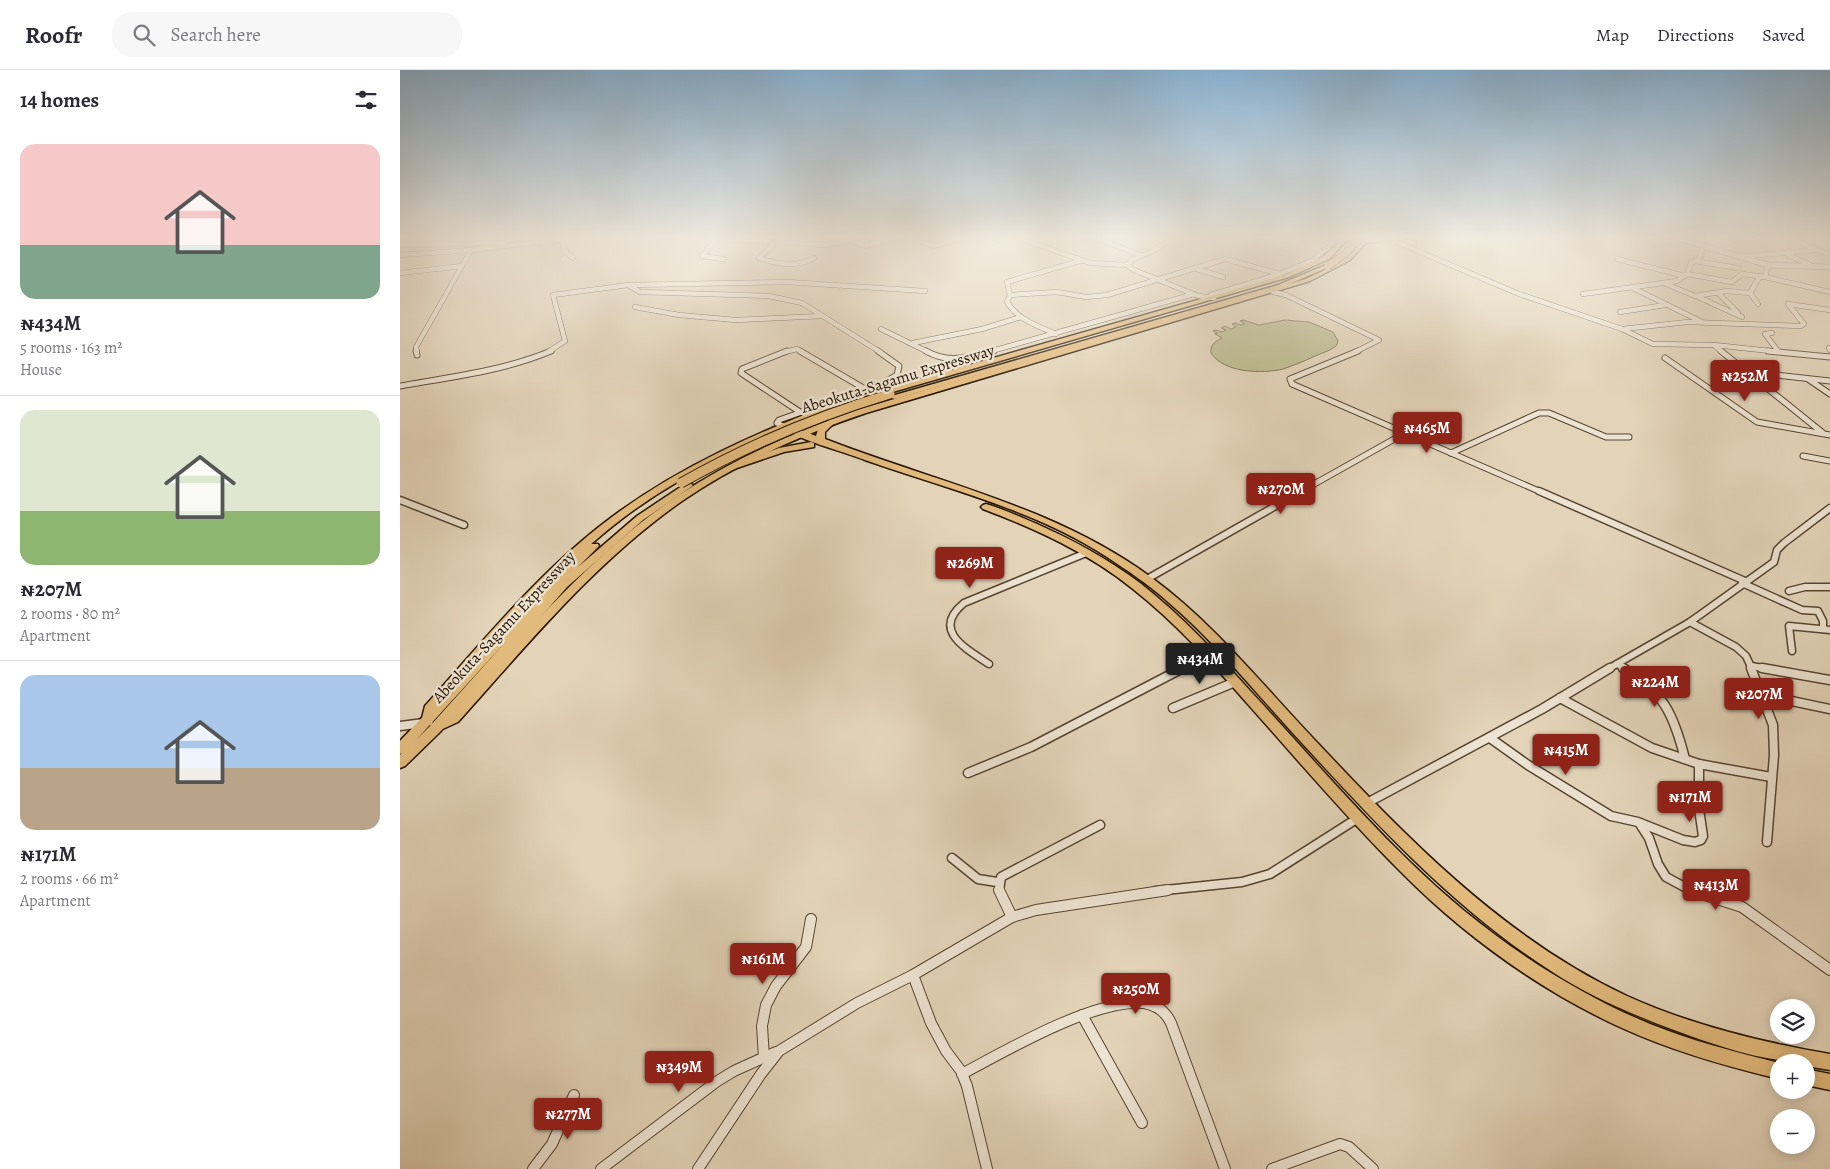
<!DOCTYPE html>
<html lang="en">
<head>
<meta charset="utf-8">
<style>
	body { margin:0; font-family:Alegreya,serif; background:#f7f7f7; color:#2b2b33; height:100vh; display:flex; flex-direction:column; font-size:19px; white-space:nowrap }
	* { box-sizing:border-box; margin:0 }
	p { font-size:16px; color:#7c7c81 }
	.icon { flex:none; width:28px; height:28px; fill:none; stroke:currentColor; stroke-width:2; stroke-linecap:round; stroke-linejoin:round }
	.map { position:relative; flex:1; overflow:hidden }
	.panel { display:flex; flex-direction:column; background:#fff; width:400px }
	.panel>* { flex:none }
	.tools { position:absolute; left:1370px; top:929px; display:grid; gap:10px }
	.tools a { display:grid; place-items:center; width:45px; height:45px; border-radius:50%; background:#fff; box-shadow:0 2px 12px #0003; font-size:25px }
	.price { position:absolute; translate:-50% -42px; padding:0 11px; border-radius:5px; background:#8f2418; color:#fff; font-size:16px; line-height:32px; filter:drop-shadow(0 1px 2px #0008) }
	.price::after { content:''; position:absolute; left:50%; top:30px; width:15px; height:11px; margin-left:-8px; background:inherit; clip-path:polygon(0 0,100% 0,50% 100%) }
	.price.selected { background:#222; color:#fff }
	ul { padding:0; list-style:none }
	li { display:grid; align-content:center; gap:10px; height:265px; padding:0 20px }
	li+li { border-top:1px solid #e1e1e2 }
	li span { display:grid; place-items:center; height:155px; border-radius:15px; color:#555 }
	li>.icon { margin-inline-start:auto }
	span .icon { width:90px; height:90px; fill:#fffc; stroke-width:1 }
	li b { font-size:21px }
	h2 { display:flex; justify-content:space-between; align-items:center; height:60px; padding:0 20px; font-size:21px }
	header { display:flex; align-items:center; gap:30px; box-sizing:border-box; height:70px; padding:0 25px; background:#fff; border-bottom:1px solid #e1e1e2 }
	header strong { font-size:24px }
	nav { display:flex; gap:28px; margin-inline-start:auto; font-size:18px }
	.search { width:350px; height:45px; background:#f7f7f7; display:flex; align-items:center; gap:12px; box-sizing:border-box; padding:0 18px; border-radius:20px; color:#7c7c81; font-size:19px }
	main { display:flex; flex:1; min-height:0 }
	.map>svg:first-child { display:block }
	.green { fill:#b9bb8c; stroke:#706847 }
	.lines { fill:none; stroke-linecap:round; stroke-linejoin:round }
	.minor-far4-casing { stroke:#564530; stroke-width:5.5 }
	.minor-far3-casing { stroke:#564530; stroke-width:7 }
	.minor-far2-casing { stroke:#564530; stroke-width:9 }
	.minor-far1-casing { stroke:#564530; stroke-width:11 }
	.minor-casing { stroke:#564530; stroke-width:12 }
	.tertiary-casing { stroke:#564530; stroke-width:6 }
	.secondary-casing { stroke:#271502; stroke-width:2 }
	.primary-casing { stroke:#271502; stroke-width:3 }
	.trunk-casing { stroke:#271502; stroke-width:3 }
	.minor-far4 { stroke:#ede3d2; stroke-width:4.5 }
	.minor-far3 { stroke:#ede3d2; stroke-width:5 }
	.minor-far2 { stroke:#ede3d2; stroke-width:6 }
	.minor-far1 { stroke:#ede3d2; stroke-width:8 }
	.minor { stroke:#ede3d2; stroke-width:10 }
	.tertiary { stroke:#ede3d2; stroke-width:5 }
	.secondary { fill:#ede3d2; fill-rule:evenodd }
	.primary { fill:#e2ba7c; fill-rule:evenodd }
	.trunk { fill:#e2ba7c; fill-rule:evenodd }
	.trunk-bridge-far1-casing { stroke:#271502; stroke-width:8; stroke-linecap:butt }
	.trunk-bridge-casing { stroke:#271502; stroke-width:11; stroke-linecap:butt }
	.trunk-bridge-far1 { stroke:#e2ba7c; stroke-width:7 }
	.trunk-bridge { stroke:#e2ba7c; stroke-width:9 }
	.labels { text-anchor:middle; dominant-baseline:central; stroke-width:5; stroke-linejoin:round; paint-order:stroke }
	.far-street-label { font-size:16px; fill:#271502; stroke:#ede3d2 }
</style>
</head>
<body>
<header>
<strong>Roofr</strong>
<div class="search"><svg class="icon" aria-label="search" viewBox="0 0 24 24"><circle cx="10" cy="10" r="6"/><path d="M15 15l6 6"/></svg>Search here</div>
<nav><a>Map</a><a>Directions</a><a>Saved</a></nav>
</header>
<main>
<section class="panel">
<h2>14 homes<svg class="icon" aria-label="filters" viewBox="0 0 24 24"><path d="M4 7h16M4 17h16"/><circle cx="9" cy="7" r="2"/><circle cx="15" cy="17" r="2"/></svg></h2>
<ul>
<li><span style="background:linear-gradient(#f6c9c9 65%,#7fa58c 0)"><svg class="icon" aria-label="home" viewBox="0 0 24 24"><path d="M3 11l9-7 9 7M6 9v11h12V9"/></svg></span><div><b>₦434M</b><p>5 rooms · 163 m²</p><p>House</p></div></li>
<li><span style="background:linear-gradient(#dfe7d0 65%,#8fb573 0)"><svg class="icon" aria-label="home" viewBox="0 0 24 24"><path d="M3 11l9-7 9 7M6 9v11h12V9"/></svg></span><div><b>₦207M</b><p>2 rooms · 80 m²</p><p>Apartment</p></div></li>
<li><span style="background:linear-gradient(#a9c7e8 60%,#b9a48a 0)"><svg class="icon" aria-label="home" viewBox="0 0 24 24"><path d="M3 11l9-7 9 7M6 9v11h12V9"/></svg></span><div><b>₦171M</b><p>2 rooms · 66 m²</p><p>Apartment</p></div></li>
</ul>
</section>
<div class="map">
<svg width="1430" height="1099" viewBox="0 0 1430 1099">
	<rect width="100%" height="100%" fill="#e3d4b9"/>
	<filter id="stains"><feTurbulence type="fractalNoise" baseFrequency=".004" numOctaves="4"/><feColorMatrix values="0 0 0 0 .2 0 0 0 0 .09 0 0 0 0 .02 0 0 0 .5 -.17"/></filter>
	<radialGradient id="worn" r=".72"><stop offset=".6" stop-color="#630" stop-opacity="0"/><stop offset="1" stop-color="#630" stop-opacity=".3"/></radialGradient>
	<!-- green -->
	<path class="green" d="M843,250L859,255L885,250L909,252L933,262L938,271L936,276L930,280C914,286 899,294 883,299C862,304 824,303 811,283C810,274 815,272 822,268L815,264L817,263L813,261L816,260L822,262L826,260L821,258L825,256L831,259L836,257L832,254L835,253L841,255L845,254L840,251Z"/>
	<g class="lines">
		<defs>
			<g id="minor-far4">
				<path d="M317,169L302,186L324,189"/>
				<path d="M324,169L427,175L449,170"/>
				<path d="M447,169L465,176L494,169"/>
				<path d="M515,169L533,176L559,169"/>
				<path d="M622,169L690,193L727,195L734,200L798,226L814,228"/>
				<path d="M699,169L740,185"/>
				<path d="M1300,169L1303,171L1302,176"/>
				<path d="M1331,169L1338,172"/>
				<path d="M1354,169L1356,170"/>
				<path d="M162,170L164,180L173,188"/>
				<path d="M992,170L1119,224L1222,259L1253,274L1314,275L1380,282"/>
				<path d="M377,171L359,188C377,194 397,198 414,188"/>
				<path d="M1390,172H1398L1430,185"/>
				<path d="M0,175L105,173"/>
				<path d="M0,185L71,180L165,169"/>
				<path d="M1388,185L1415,197"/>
				<path d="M1339,187L1415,180"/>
				<path d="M1217,189L1285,206"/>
				<path d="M1295,191L1338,198"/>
				<path d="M727,195L733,189L751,182L772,169"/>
				<path d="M1368,195L1365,207L1430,222"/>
				<path d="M797,199L823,207"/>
				<path d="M0,203L62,196L71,180"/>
				<path d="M1287,204L1332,212L1342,204L1365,207"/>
				<path d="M1266,214L1295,226L1327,221L1350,223"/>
				<path d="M228,215L387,212L525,221"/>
				<path d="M1233,218L1302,252"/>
				<path d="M873,222L886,225L979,270L955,282"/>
				<path d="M1318,223L1338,243"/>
				<path d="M1183,224L1277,211L1287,204L1291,193L1299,189L1303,176"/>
				<path d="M610,225L657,222L686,227L707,225L825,189L880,204"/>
				<path d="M811,225L880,204L913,190L938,169"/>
				<path d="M1296,226L1342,247"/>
				<path d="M1358,234L1350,223L1360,206"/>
				<path d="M235,237L279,245L336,250L423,246"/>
				<path d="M1220,242L1265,235"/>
				<path d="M481,259L528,282"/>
				<path d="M1222,259L1288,252L1401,256L1404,254L1388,234L1430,240"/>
				<path d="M1372,263L1365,264L1378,281"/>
				<path d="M656,264C638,256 618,250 607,232L610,225L607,212L683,190"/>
				<path d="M513,273L582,259L621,247"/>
				<path d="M1315,276L1322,282"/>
				<path d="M1429,278L1430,280"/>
				<path d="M17,282L16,277L62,196"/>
				<path d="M148,282L165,271L153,225L228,215L240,222L369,226L402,233L480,282"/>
				<path d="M384,282L397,279L402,282"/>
				<path d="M588,282L794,224"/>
			</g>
			<g id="minor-far3">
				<path d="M16,281L17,285"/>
				<path d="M387,281L342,299L341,303L400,342"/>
				<path d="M400,281L465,319"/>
				<path d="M526,281C551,295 568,286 594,281"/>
				<path d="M958,281L890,309L892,314L1141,422"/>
				<path d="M1321,281L1423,363"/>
				<path d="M1368,281L1430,287"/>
				<path d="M1265,288L1357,352L1430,365"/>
				<path d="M1348,302L1430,311"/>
				<path d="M1408,309L1430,324"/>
				<path d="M0,316C51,307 103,301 151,281"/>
				<path d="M383,356L377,353L379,350L482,314L497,305L499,296L478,281"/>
				<path d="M1051,383L1139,343H1149L1206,367H1229"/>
				<path d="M1403,386L1430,391"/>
				<path d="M900,422L1005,363"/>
			</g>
			<g id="minor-far2">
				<path d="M1139,421L1345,511"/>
				<path d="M0,430L64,455"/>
				<path d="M747,509L902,421"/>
				<path d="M1342,513L1402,540L1418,541L1423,551V559"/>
				<path d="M1389,521L1405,517H1430"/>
				<path d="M1290,552L1336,577L1346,586L1352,599"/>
				<path d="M1392,581L1389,556L1430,560"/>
				<path d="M589,594C565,578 531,560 564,533L686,483"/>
				<path d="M1217,594L1226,599"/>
				<path d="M1351,596L1369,599"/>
				<path d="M781,599L810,584"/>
				<path d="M1208,599L1290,552L1374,492L1377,480L1384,473L1430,438"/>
			</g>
			<g id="minor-far1">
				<path d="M1223,598C1264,622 1274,645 1285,689"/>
				<path d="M1351,598L1373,655L1374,685L1367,772"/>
				<path d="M1362,598L1430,610"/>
				<path d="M1363,625L1430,639"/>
				<path d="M1160,628L1252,678L1299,694L1371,707"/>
				<path d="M773,638L835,612"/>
				<path d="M0,656L24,653"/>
				<path d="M1090,668L1128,695L1211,746L1238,752L1283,770L1295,772L1301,770L1303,766L1299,739V694"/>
				<path d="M568,703L631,677L783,598"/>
				<path d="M967,733L1142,639L1210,598"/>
				<path d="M1240,754L1249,768L1258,794L1266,807L1292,821"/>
				<path d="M552,788L578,809L597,812"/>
				<path d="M599,821L601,807L700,755"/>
				<path d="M756,821L842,812L870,804L958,748"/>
			</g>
			<g id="minor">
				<path d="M599,820L612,847"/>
				<path d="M1290,820L1342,837L1430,900"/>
				<path d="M682,945L742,1053"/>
				<path d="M364,988L362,956L366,935L376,916L406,877L411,849"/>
				<path d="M562,1004C605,981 696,928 744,933C756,935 766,942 771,953L825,1099"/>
				<path d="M133,1099L152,1074L174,1025"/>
				<path d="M201,1099L316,1012L334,1001L376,982"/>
				<path d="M298,1099L361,1004L379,981L457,933L513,905"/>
				<path d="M587,1099L567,1016L561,1001L546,981L531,953L513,905L612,847L636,840L768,820"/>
				<path d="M872,1099L940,1074L949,1077L973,1099"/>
			</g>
			<path id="tertiary" d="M1280,169L1368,195L1430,197"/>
			<path id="secondary" d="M943,169H1008L965,173Z"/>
			<path id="primary" d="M942,169H948L929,189L889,207L441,337C365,366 288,399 223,448C151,503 94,573 35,640L32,655L50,646C120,569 189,486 276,427C332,389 395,362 460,339L906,209C928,199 949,189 964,169H970L950,190L910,211L466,343C401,365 339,392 282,431C196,491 128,574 58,652L36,662L31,661L30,658L31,655H23L21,652L25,636C85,569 143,497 216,444C283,395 358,362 435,333L885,205L924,186Z"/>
			<g id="trunk">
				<path d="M926,195L931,196L882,217L495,329L488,327L878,215Z"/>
				<path d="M432,348L436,351L425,362V369C535,412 655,436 752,508C812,552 860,612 911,666C1004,765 1101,867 1227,926C1291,955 1360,972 1430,984V1000L1406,996V992C1362,992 1315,975 1274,960C1231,944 1189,926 1151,901C1051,837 971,748 891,661C851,617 813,570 767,531C748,514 728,501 707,487C635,440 545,418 465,390C439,380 401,371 379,356L383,353L386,354L416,366L418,359Z"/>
				<path d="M411,372L414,373V377L384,382L331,400L326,397L379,378Z"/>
				<path d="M288,412L293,415L291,417L243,450L167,517L40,662L5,696L0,698V685L2,683L0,684V671L150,511L190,474H198L199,476L178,497L237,446ZM111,566L30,656L17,669Z"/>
				<path d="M586,434C603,439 620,447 637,454C673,470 708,489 740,513C782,546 818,585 853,624C905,680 954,738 1009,791C1078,859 1161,917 1250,954C1292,971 1336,982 1379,993V1009C1325,996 1272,981 1222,958C1139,920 1062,864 998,799C945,746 896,688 846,632C811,592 775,552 733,519C688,483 636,459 583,439L581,437L583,435Z"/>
				<path d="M1406,999L1430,1004V1020L1406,1015Z"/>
			</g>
		</defs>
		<!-- minor-far4 casing -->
		<use href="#minor-far4" class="minor-far4-casing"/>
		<!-- minor-far3 casing -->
		<use href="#minor-far3" class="minor-far3-casing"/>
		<!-- minor-far2 casing -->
		<use href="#minor-far2" class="minor-far2-casing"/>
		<!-- minor-far1 casing -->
		<use href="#minor-far1" class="minor-far1-casing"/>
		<!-- minor casing -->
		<use href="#minor" class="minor-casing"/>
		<!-- tertiary casing -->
		<use href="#tertiary" class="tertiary-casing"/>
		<!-- secondary casing -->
		<use href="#secondary" class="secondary-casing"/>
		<!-- primary casing -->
		<use href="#primary" class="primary-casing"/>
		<!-- trunk casing -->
		<use href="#trunk" class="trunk-casing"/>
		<!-- minor-far4 -->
		<use href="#minor-far4" class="minor-far4"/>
		<!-- minor-far3 -->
		<use href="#minor-far3" class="minor-far3"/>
		<!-- minor-far2 -->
		<use href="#minor-far2" class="minor-far2"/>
		<!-- minor-far1 -->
		<use href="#minor-far1" class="minor-far1"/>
		<!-- minor -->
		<use href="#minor" class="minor"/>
		<!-- tertiary -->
		<use href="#tertiary" class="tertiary"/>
		<!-- secondary -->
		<use href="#secondary" class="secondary"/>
		<!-- primary -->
		<use href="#primary" class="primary"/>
		<!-- trunk -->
		<use href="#trunk" class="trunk"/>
		<defs>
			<path id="trunk-bridge-far1" d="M928,196L945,184L959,169"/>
			<path id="trunk-bridge" d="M281,413C348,375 417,346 490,324"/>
		</defs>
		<!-- trunk-bridge-far1 casing -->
		<use href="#trunk-bridge-far1" class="trunk-bridge-far1-casing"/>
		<!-- trunk-bridge casing -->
		<use href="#trunk-bridge" class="trunk-bridge-casing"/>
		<!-- trunk-bridge-far1 -->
		<use href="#trunk-bridge-far1" class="trunk-bridge-far1"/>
		<!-- trunk-bridge -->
		<use href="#trunk-bridge" class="trunk-bridge"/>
	</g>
	<!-- sky -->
	<linearGradient id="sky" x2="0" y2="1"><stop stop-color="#89b4d6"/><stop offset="0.52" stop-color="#f2ece0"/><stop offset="1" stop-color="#f2ece0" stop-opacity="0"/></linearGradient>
	<rect width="1430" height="323" fill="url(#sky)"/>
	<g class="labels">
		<!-- far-street labels -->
		<g class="far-street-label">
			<text transform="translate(498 309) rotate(-17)">Abeokuta-Sagamu Expressway</text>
			<text transform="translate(104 557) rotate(-47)">Abeokuta-Sagamu Expressway</text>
		</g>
	</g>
	<rect width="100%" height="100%" filter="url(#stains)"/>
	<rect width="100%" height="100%" fill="url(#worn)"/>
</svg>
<div class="tools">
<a><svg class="icon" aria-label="layers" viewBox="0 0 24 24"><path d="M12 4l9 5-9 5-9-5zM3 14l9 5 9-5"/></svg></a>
<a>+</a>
<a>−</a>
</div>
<b class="price" style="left:1345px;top:332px">₦252M</b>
<b class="price" style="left:1027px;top:384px">₦465M</b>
<b class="price" style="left:881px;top:445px">₦270M</b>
<b class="price" style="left:570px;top:519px">₦269M</b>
<b class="price selected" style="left:800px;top:615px">₦434M</b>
<b class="price" style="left:1255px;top:638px">₦224M</b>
<b class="price" style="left:1359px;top:650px">₦207M</b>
<b class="price" style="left:1166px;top:706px">₦415M</b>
<b class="price" style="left:1290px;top:753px">₦171M</b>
<b class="price" style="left:1316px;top:841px">₦413M</b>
<b class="price" style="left:363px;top:915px">₦161M</b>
<b class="price" style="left:736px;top:945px">₦250M</b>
<b class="price" style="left:279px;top:1023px">₦349M</b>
<b class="price" style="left:168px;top:1070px">₦277M</b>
</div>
</main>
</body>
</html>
